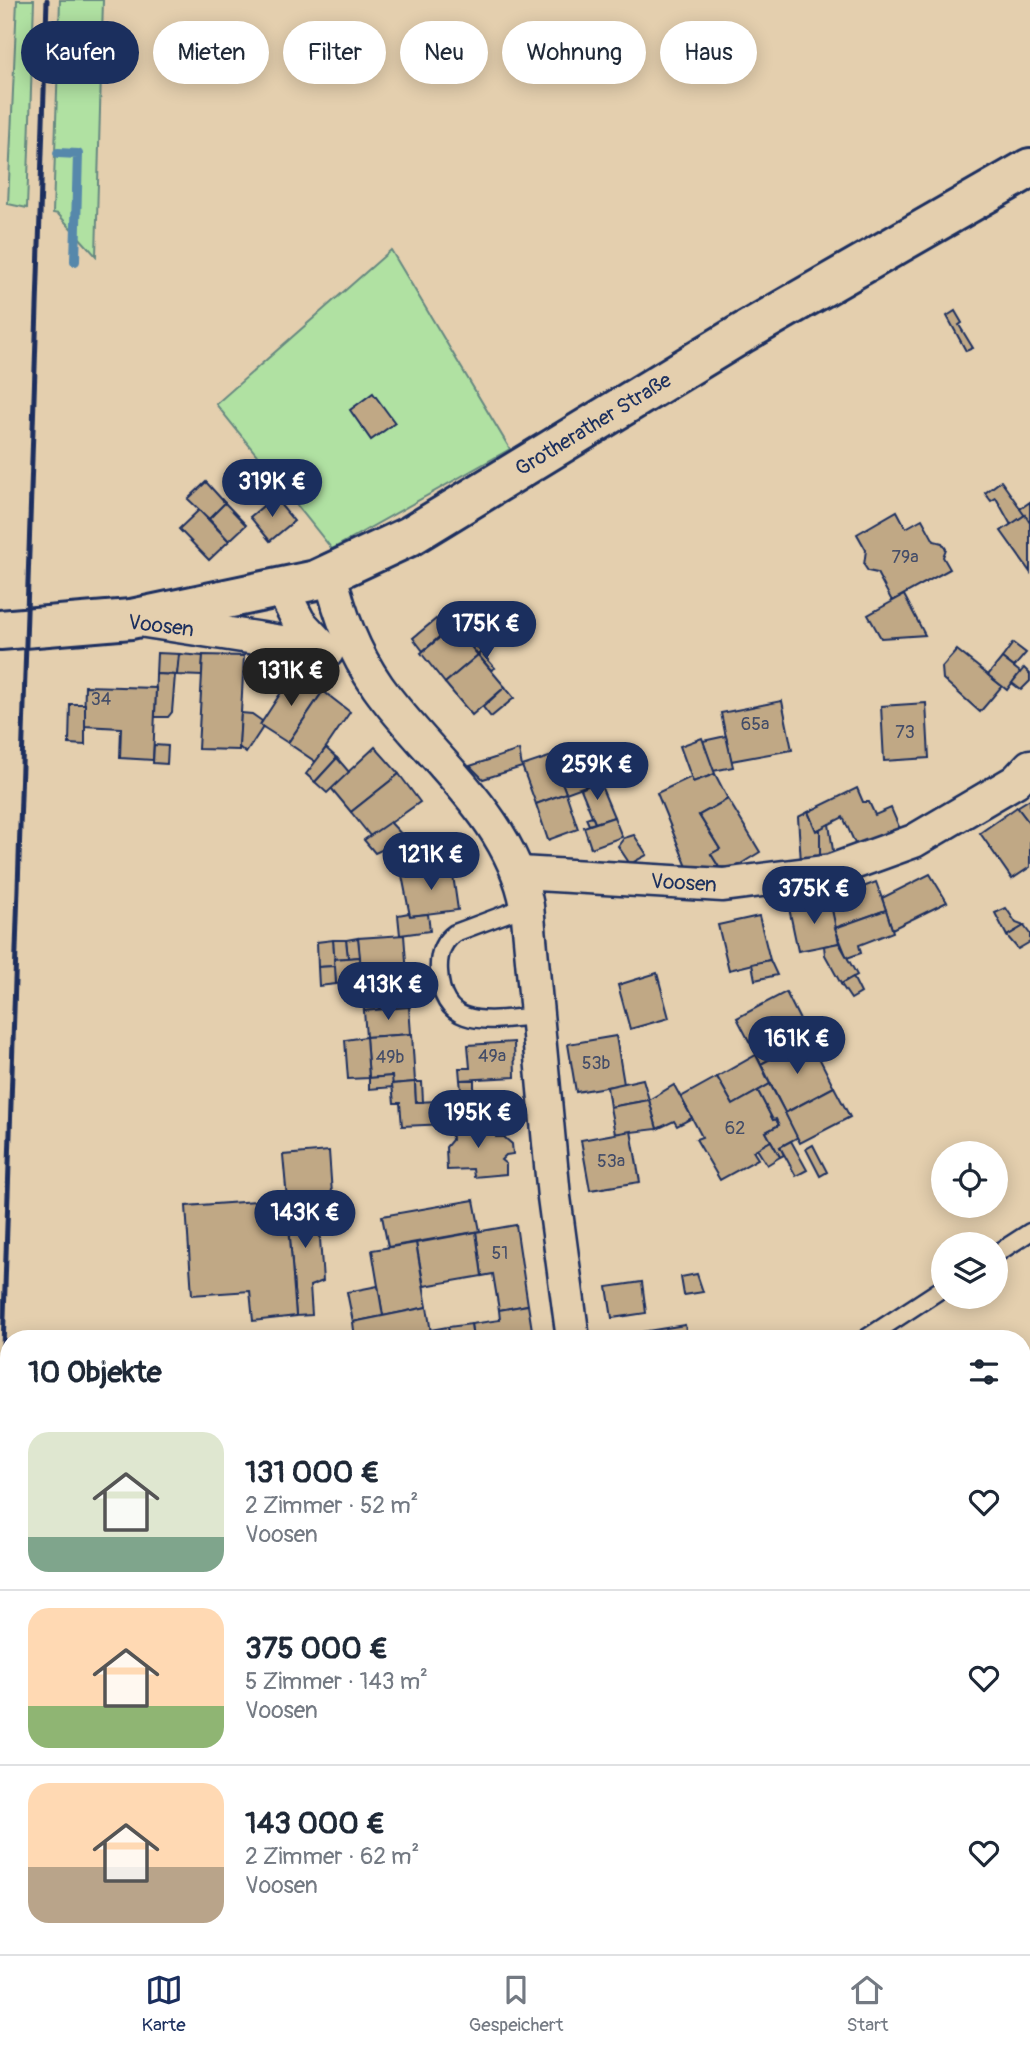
<!DOCTYPE html>
<html lang="de">
<head>
<meta charset="utf-8">
<style>
	body { margin:0; font-family:Pangolin,sans-serif; background:#f2f2f3; color:#1f2937; height:100vh; display:flex; flex-direction:column; font-size:26px; white-space:nowrap }
	* { box-sizing:border-box; margin:0 }
	p { font-size:23px; color:#747a83 }
	.icon { flex:none; width:38px; height:38px; fill:none; stroke:currentColor; stroke-width:2; stroke-linecap:round; stroke-linejoin:round }
	.map { position:relative; flex:1; overflow:hidden }
	.side { position:absolute; left:0px; top:1330px; width:1031px; height:625px; display:flex; flex-direction:column; background:#fff; border-radius:28px 28px 0 0; box-shadow:0 4px 18px #0003 }
	.side>* { flex:none }
	.banner { position:absolute; left:21px; top:21px; width:989px; height:63px; display:flex; gap:14px }
	.controls { position:absolute; left:931px; top:1141px; display:grid; gap:14px }
	.controls a { display:grid; place-items:center; width:77px; height:77px; border-radius:50%; background:#fff; box-shadow:0 4px 18px #0003; font-size:35px }
	.price { position:absolute; translate:-50% -60px; padding:0 16px; border-radius:24px; background:#1b2f5e; color:#fff; font-size:23px; line-height:46px; filter:drop-shadow(0 2px 4px #0008) }
	.price::after { content:''; position:absolute; left:50%; top:42px; width:21px; height:16px; margin-left:-10px; background:inherit; clip-path:polygon(0 0,100% 0,50% 100%) }
	.price.on { background:#222; color:#fff }
	ul { padding:0; list-style:none }
	li { display:flex; align-items:center; gap:21px; height:175px; padding:0 28px }
	li+li { border-top:2px solid #e0e1e3 }
	li span { display:grid; place-items:center; flex:none; width:196px; height:140px; border-radius:21px; color:#555 }
	li>.icon { margin-inline-start:auto }
	span .icon { width:84px; height:84px; fill:#fffc; stroke-width:1 }
	li b { font-size:30px }
	h2 { display:flex; justify-content:space-between; align-items:center; height:84px; padding:0 28px; font-size:30px }
	.chip { padding:0 24px; border-radius:32px; background:#fff; box-shadow:0 4px 18px #0003; font-size:24px; line-height:63px }
	.chip.on { background:#1b2f5e; color:#fff }
	.dock { display:flex; justify-content:space-around; align-items:center; height:98px; border-top:2px solid #e0e1e3; background:#fff; font-size:19px; color:#747a83 }
	.dock a { display:grid; justify-items:center; gap:4px }
	.dock .on { color:#1b2f5e }
	.map>svg:first-child { display:block }
	.green { fill:#b0e1a2; stroke:#668880; stroke-width:2 }
	.lines { fill:none; stroke-linecap:round; stroke-linejoin:round }
	.stream { stroke:#5688ab; stroke-width:10 }
	.building { fill:#c0a885; stroke:#1b2f5e; stroke-width:2 }
	.service-casing { stroke:#1b2f5e; stroke-width:21 }
	.minor-casing { stroke:#1b2f5e; stroke-width:37 }
	.tertiary-casing { stroke:#1b2f5e; stroke-width:44 }
	.service { stroke:#e4cfae; stroke-width:16 }
	.minor { stroke:#e4cfae; stroke-width:32 }
	.tertiary { stroke:#e4cfae; stroke-width:38 }
	.rail { stroke:#1b2f5e; stroke-width:5 }
	.labels { text-anchor:middle; dominant-baseline:central; stroke-width:5; stroke-linejoin:round; paint-order:stroke }
	.number-label { font-size:18px; fill:#444d68 }
	.street-label { font-size:21px; fill:#1b2f5e; stroke:#e4cfae }
</style>
</head>
<body>
<div class="map">
<svg width="1030" height="1954" viewBox="0 0 1030 1954">
	<rect width="100%" height="100%" fill="#e4cfae"/>
	<filter id="ink" filterUnits="userSpaceOnUse"><feTurbulence type="fractalNoise" baseFrequency=".0143" numOctaves="2"/><feDisplacementMap in="SourceGraphic" scale="14" xChannelSelector="R" yChannelSelector="G"/><feConvolveMatrix kernelMatrix="1 2 1 2 8 2 1 2 1" color-interpolation-filters="sRGB"/></filter>
	<g filter="url(#ink)">
		<!-- green -->
		<g class="green">
			<path d="M17,0H34L27,208L8,204Z"/>
			<path d="M60,0H103L96,256L58,214L53,213Z"/>
			<path d="M391,250L510,449L332,549L216,404Z"/>
			<path d="M9,1704V1946H32L31,1954H0L1,1705Z"/>
		</g>
		<g class="lines">
			<!-- stream -->
			<g class="stream">
				<path d="M58,153L78,154L75,261"/>
				<path d="M756,1946L758,1954"/>
			</g>
		</g>
		<!-- building -->
		<g class="building">
			<path d="M955,311L962,323L959,325L973,348L966,351L947,316Z"/>
			<path d="M373,393L395,423L371,440L350,410Z"/>
			<path d="M1001,481L1025,515L1011,525L996,498L991,501L985,493Z"/>
			<path d="M206,482L225,503L209,519L188,499Z"/>
			<path d="M274,497L294,521L270,541L250,517Z"/>
			<path d="M1030,502V523L1020,509Z"/>
			<path d="M225,503L246,525L229,541L209,519Z"/>
			<path d="M199,510L229,541L209,560L179,529Z"/>
			<path d="M897,511L906,528L922,519L934,541L942,543L946,549L943,557L950,569L892,601L877,573L868,571L864,565L866,550L857,534Z"/>
			<path d="M1025,515L1030,523V572L1001,531Z"/>
			<path d="M904,595L925,635L881,638L868,615Z"/>
			<path d="M436,619L446,631L423,651L413,638Z"/>
			<path d="M454,626L478,655L445,683L421,653Z"/>
			<path d="M470,639L481,652L478,655L467,641Z"/>
			<path d="M1013,643L1026,653L1014,667L1002,658Z"/>
			<path d="M957,650L1002,686L980,712L943,679L942,667Z"/>
			<path d="M481,652L495,668L491,670L478,655Z"/>
			<path d="M157,653L180,654L177,675L156,674Z"/>
			<path d="M179,654L203,656L202,676L177,675Z"/>
			<path d="M203,655L244,656L239,750L198,749Z"/>
			<path d="M478,655L505,687L472,715L445,683Z"/>
			<path d="M1002,658L1020,672L1007,690L988,675Z"/>
			<path d="M1024,668L1030,674V681L1021,690L1012,683Z"/>
			<path d="M156,674L175,675L172,712L168,717H155Z"/>
			<path d="M293,674L323,691L288,743L260,725Z"/>
			<path d="M85,686L156,688L153,760L120,758L121,728L84,726Z"/>
			<path d="M505,687L514,698L491,717L483,707Z"/>
			<path d="M323,691L350,712L316,762L288,743Z"/>
			<path d="M782,701L792,750L731,761L721,713Z"/>
			<path d="M926,703L929,758L884,761L881,706Z"/>
			<path d="M70,704H85V745L69,744Z"/>
			<path d="M241,713L252,714L262,721L260,725L263,727L246,753L239,747Z"/>
			<path d="M726,736L733,767L713,771L703,741Z"/>
			<path d="M702,738L715,774L693,782L680,746Z"/>
			<path d="M154,745L168,746L167,764L153,763Z"/>
			<path d="M583,745L599,781L566,793L552,756Z"/>
			<path d="M375,747L399,774L351,812L331,788Z"/>
			<path d="M326,748L337,758L315,782L306,774Z"/>
			<path d="M519,750L522,767L483,779L470,766Z"/>
			<path d="M552,756L566,793L536,804L522,766Z"/>
			<path d="M337,758L349,772L327,793L315,782Z"/>
			<path d="M399,774L420,802L371,837L351,812Z"/>
			<path d="M715,774L728,799L699,815L720,849L711,854L719,867H687L657,793L691,777L693,782Z"/>
			<path d="M599,781L614,817L595,823L581,789Z"/>
			<path d="M857,788L863,802H869L875,815L891,808L900,829L858,850L843,817L816,831L808,812Z"/>
			<path d="M566,793L578,829L548,840L536,804Z"/>
			<path d="M728,799L760,852L734,868L719,867L711,854L720,849L699,815Z"/>
			<path d="M1030,799V824L1017,807Z"/>
			<path d="M1017,807L1030,824V867L1012,879L980,833Z"/>
			<path d="M808,812L816,831L820,829V861L801,862L798,817Z"/>
			<path d="M592,816L595,823L589,825L586,818Z"/>
			<path d="M614,817L622,837L591,848L584,827Z"/>
			<path d="M390,822L406,839L375,853L364,840Z"/>
			<path d="M829,824L834,857L820,861V829Z"/>
			<path d="M634,835L647,855L630,864L618,846L624,838Z"/>
			<path d="M452,868L458,910L410,916L402,875Z"/>
			<path d="M930,874L947,902L892,929L882,898Z"/>
			<path d="M876,882L886,910L835,928L830,900Z"/>
			<path d="M830,900L839,943L798,951L789,908Z"/>
			<path d="M1006,908L1016,923L1024,926L1007,936L995,913Z"/>
			<path d="M886,910L893,932L859,945L861,953L847,958L835,928Z"/>
			<path d="M409,913L410,916L428,914L430,931L400,935L398,915Z"/>
			<path d="M759,916L770,960L729,970L718,925Z"/>
			<path d="M1024,926L1030,934V942L1018,949L1007,936Z"/>
			<path d="M404,935L407,975L377,977L375,964L360,965L358,938Z"/>
			<path d="M358,938L360,957L348,958L346,940Z"/>
			<path d="M333,940H346L348,958L334,959Z"/>
			<path d="M333,940L335,966L318,967L317,942Z"/>
			<path d="M839,943L857,975L841,984L825,955L824,946Z"/>
			<path d="M360,957L361,982L336,984L334,959Z"/>
			<path d="M770,960L777,975L755,980L752,964Z"/>
			<path d="M375,964L379,1009L364,1011L360,965Z"/>
			<path d="M335,966L336,984L319,986L318,967Z"/>
			<path d="M657,973L669,1018L630,1029L618,985Z"/>
			<path d="M407,975L410,1007L379,1009L377,977Z"/>
			<path d="M853,977L861,993L851,999L841,984Z"/>
			<path d="M786,992L809,1038L761,1064L737,1018Z"/>
			<path d="M409,1007L411,1034L366,1037L364,1011Z"/>
			<path d="M412,1034L415,1082L392,1084V1076L369,1078L366,1037Z"/>
			<path d="M616,1036L624,1084L576,1092L568,1044Z"/>
			<path d="M366,1037L369,1078L348,1079L345,1040Z"/>
			<path d="M809,1038L834,1087L785,1113L761,1064Z"/>
			<path d="M514,1042L515,1077L460,1080L459,1068H470L468,1045Z"/>
			<path d="M756,1055L770,1084L733,1105L717,1077Z"/>
			<path d="M392,1076L393,1087L369,1089V1078Z"/>
			<path d="M717,1077L733,1105L758,1091L773,1120L776,1119L779,1125L766,1132L771,1141L753,1151L758,1159L720,1180L696,1139L702,1137L681,1097Z"/>
			<path d="M643,1079L649,1100L610,1107L607,1087Z"/>
			<path d="M460,1080H474V1091L484,1098H494L495,1122L402,1126L400,1103H394L392,1084L415,1082L416,1102L462,1100Z"/>
			<path d="M415,1082H422L423,1102H416Z"/>
			<path d="M770,1084L798,1137L780,1147L784,1155L780,1157L766,1132L779,1125L776,1119L773,1120L758,1091Z"/>
			<path d="M674,1085L692,1118L677,1126L674,1121L657,1129L649,1100Z"/>
			<path d="M834,1087L850,1117L800,1143L785,1113Z"/>
			<path d="M649,1100L657,1129L615,1134L610,1107Z"/>
			<path d="M495,1122L496,1137H504L512,1144L513,1154L506,1155L501,1160L506,1164V1174L474,1177L473,1169L447,1170L446,1147L452,1140L451,1125Z"/>
			<path d="M631,1131L640,1182L590,1190L581,1140Z"/>
			<path d="M771,1141L780,1157L767,1165L757,1149Z"/>
			<path d="M791,1141L807,1170L796,1176L780,1147Z"/>
			<path d="M813,1145L827,1172L820,1176L806,1149Z"/>
			<path d="M329,1151L332,1194L287,1199L283,1155Z"/>
			<path d="M317,1196L323,1281L310,1286L312,1315L296,1316L287,1199Z"/>
			<path d="M287,1199L296,1316L253,1321L250,1291L192,1295L186,1206Z"/>
			<path d="M474,1200L480,1231L388,1247L382,1216Z"/>
			<path d="M516,1225L528,1305L499,1310L493,1274L482,1276L476,1232Z"/>
			<path d="M476,1232L482,1276L424,1286L416,1243Z"/>
			<path d="M416,1243L427,1307L383,1316L372,1250Z"/>
			<path d="M697,1274L703,1292L684,1295L681,1277Z"/>
			<path d="M642,1282L646,1313L612,1318L607,1287Z"/>
			<path d="M378,1286L383,1316L353,1322L347,1292Z"/>
			<path d="M528,1305L533,1336L473,1339L471,1324L500,1320L499,1310Z"/>
			<path d="M427,1307L432,1339H355L353,1322Z"/>
			<path d="M471,1324L473,1339H450L448,1327Z"/>
			<path d="M685,1325L688,1339H636L635,1333Z"/>
			<path d="M448,1327L450,1339H432L430,1330Z"/>
		</g>
		<g class="lines">
			<defs>
				<g id="service">
					<path d="M527,906L455,933C442,942 438,955 439,971C442,1034 493,1019 539,1016"/>
					<path d="M996,1254L1030,1232"/>
					<path d="M865,1339L943,1288"/>
				</g>
				<g id="minor">
					<path d="M330,574C340,615 353,651 378,687C428,757 511,817 527,906L554,1197L573,1339"/>
					<path d="M282,589L299,622L327,652"/>
					<path d="M139,620L321,648"/>
					<path id="s1" d="M520,873L723,885L831,871L914,841L1016,781L1030,766"/>
					<path d="M735,1946L737,1954"/>
				</g>
				<g id="tertiary">
					<path id="s2" d="M0,630L131,619L316,580L410,536L741,334L1030,168"/>
				</g>
			</defs>
			<!-- service casing -->
			<use href="#service" class="service-casing"/>
			<!-- minor casing -->
			<use href="#minor" class="minor-casing"/>
			<!-- tertiary casing -->
			<use href="#tertiary" class="tertiary-casing"/>
			<!-- service -->
			<use href="#service" class="service"/>
			<!-- minor -->
			<use href="#minor" class="minor"/>
			<!-- tertiary -->
			<use href="#tertiary" class="tertiary"/>
			<!-- rail -->
			<path class="rail" d="M0,1440L47,0"/>
		</g>
	</g>
	<g class="labels">
		<!-- number labels -->
		<g class="number-label">
			<text x="905" y="557">79a</text>
			<text x="101" y="699">34</text>
			<text x="755" y="724">65a</text>
			<text x="905" y="732">73</text>
			<text x="492" y="1056">49a</text>
			<text x="390" y="1057">49b</text>
			<text x="596" y="1063">53b</text>
			<text x="735" y="1128">62</text>
			<text x="611" y="1161">53a</text>
			<text x="500" y="1253">51</text>
		</g>
		<!-- street labels -->
		<g class="street-label">
			<text stroke="none"><textPath href="#s2" startOffset="639">Grotherather Straße</textPath></text>
			<text transform="translate(161 626) rotate(7)">Voosen</text>
			<text stroke="none"><textPath href="#s1" startOffset="164">Voosen</textPath></text>
		</g>
	</g>
</svg>
<div class="controls">
<a><svg class="icon" aria-label="locate" viewBox="0 0 24 24"><circle cx="12" cy="12" r="6"/><path d="M12 2v4M12 18v4M2 12h4M18 12h4"/></svg></a>
<a><svg class="icon" aria-label="layers" viewBox="0 0 24 24"><path d="M12 4l9 5-9 5-9-5zM3 14l9 5 9-5"/></svg></a>
</div>
<b class="price" style="left:272px;top:519px">319K €</b>
<b class="price" style="left:486px;top:661px">175K €</b>
<b class="price on" style="left:291px;top:708px">131K €</b>
<b class="price" style="left:597px;top:802px">259K €</b>
<b class="price" style="left:431px;top:892px">121K €</b>
<b class="price" style="left:814px;top:926px">375K €</b>
<b class="price" style="left:388px;top:1022px">413K €</b>
<b class="price" style="left:797px;top:1076px">161K €</b>
<b class="price" style="left:478px;top:1150px">195K €</b>
<b class="price" style="left:305px;top:1250px">143K €</b>
<div class="banner">
<a class="chip on">Kaufen</a>
<a class="chip">Mieten</a>
<a class="chip">Filter</a>
<a class="chip">Neu</a>
<a class="chip">Wohnung</a>
<a class="chip">Haus</a>
</div>
<section class="side">
<h2>10 Objekte<svg class="icon" aria-label="filters" viewBox="0 0 24 24"><path d="M4 7h16M4 17h16"/><circle cx="9" cy="7" r="2"/><circle cx="15" cy="17" r="2"/></svg></h2>
<ul>
<li><span style="background:linear-gradient(#dfe7d0 75%,#7fa58c 0)"><svg class="icon" aria-label="home" viewBox="0 0 24 24"><path d="M3 11l9-7 9 7M6 9v11h12V9"/></svg></span><div><b>131 000 €</b><p>2 Zimmer · 52 m²</p><p>Voosen</p></div><svg class="icon" aria-label="heart" viewBox="0 0 24 24"><path d="M12 20l-8-8c-3-5 5-10 8-4 3-6 11-1 8 4z"/></svg></li>
<li><span style="background:linear-gradient(#ffd9b3 70%,#8fb573 0)"><svg class="icon" aria-label="home" viewBox="0 0 24 24"><path d="M3 11l9-7 9 7M6 9v11h12V9"/></svg></span><div><b>375 000 €</b><p>5 Zimmer · 143 m²</p><p>Voosen</p></div><svg class="icon" aria-label="heart" viewBox="0 0 24 24"><path d="M12 20l-8-8c-3-5 5-10 8-4 3-6 11-1 8 4z"/></svg></li>
<li><span style="background:linear-gradient(#ffd9b3 60%,#b9a48a 0)"><svg class="icon" aria-label="home" viewBox="0 0 24 24"><path d="M3 11l9-7 9 7M6 9v11h12V9"/></svg></span><div><b>143 000 €</b><p>2 Zimmer · 62 m²</p><p>Voosen</p></div><svg class="icon" aria-label="heart" viewBox="0 0 24 24"><path d="M12 20l-8-8c-3-5 5-10 8-4 3-6 11-1 8 4z"/></svg></li>
</ul>
</section>
</div>
<nav class="dock">
<a class="on"><svg class="icon" aria-label="map" viewBox="0 0 24 24"><path d="M3 6l6-2 6 2 6-2v14l-6 2-6-2-6 2zM9 4v14M15 6v14"/></svg>Karte</a>
<a><svg class="icon" aria-label="saved" viewBox="0 0 24 24"><path d="M7 4h10v16l-5-4-5 4z"/></svg>Gespeichert</a>
<a><svg class="icon" aria-label="home" viewBox="0 0 24 24"><path d="M3 11l9-7 9 7M6 9v11h12V9"/></svg>Start</a>
</nav>
</body>
</html>
